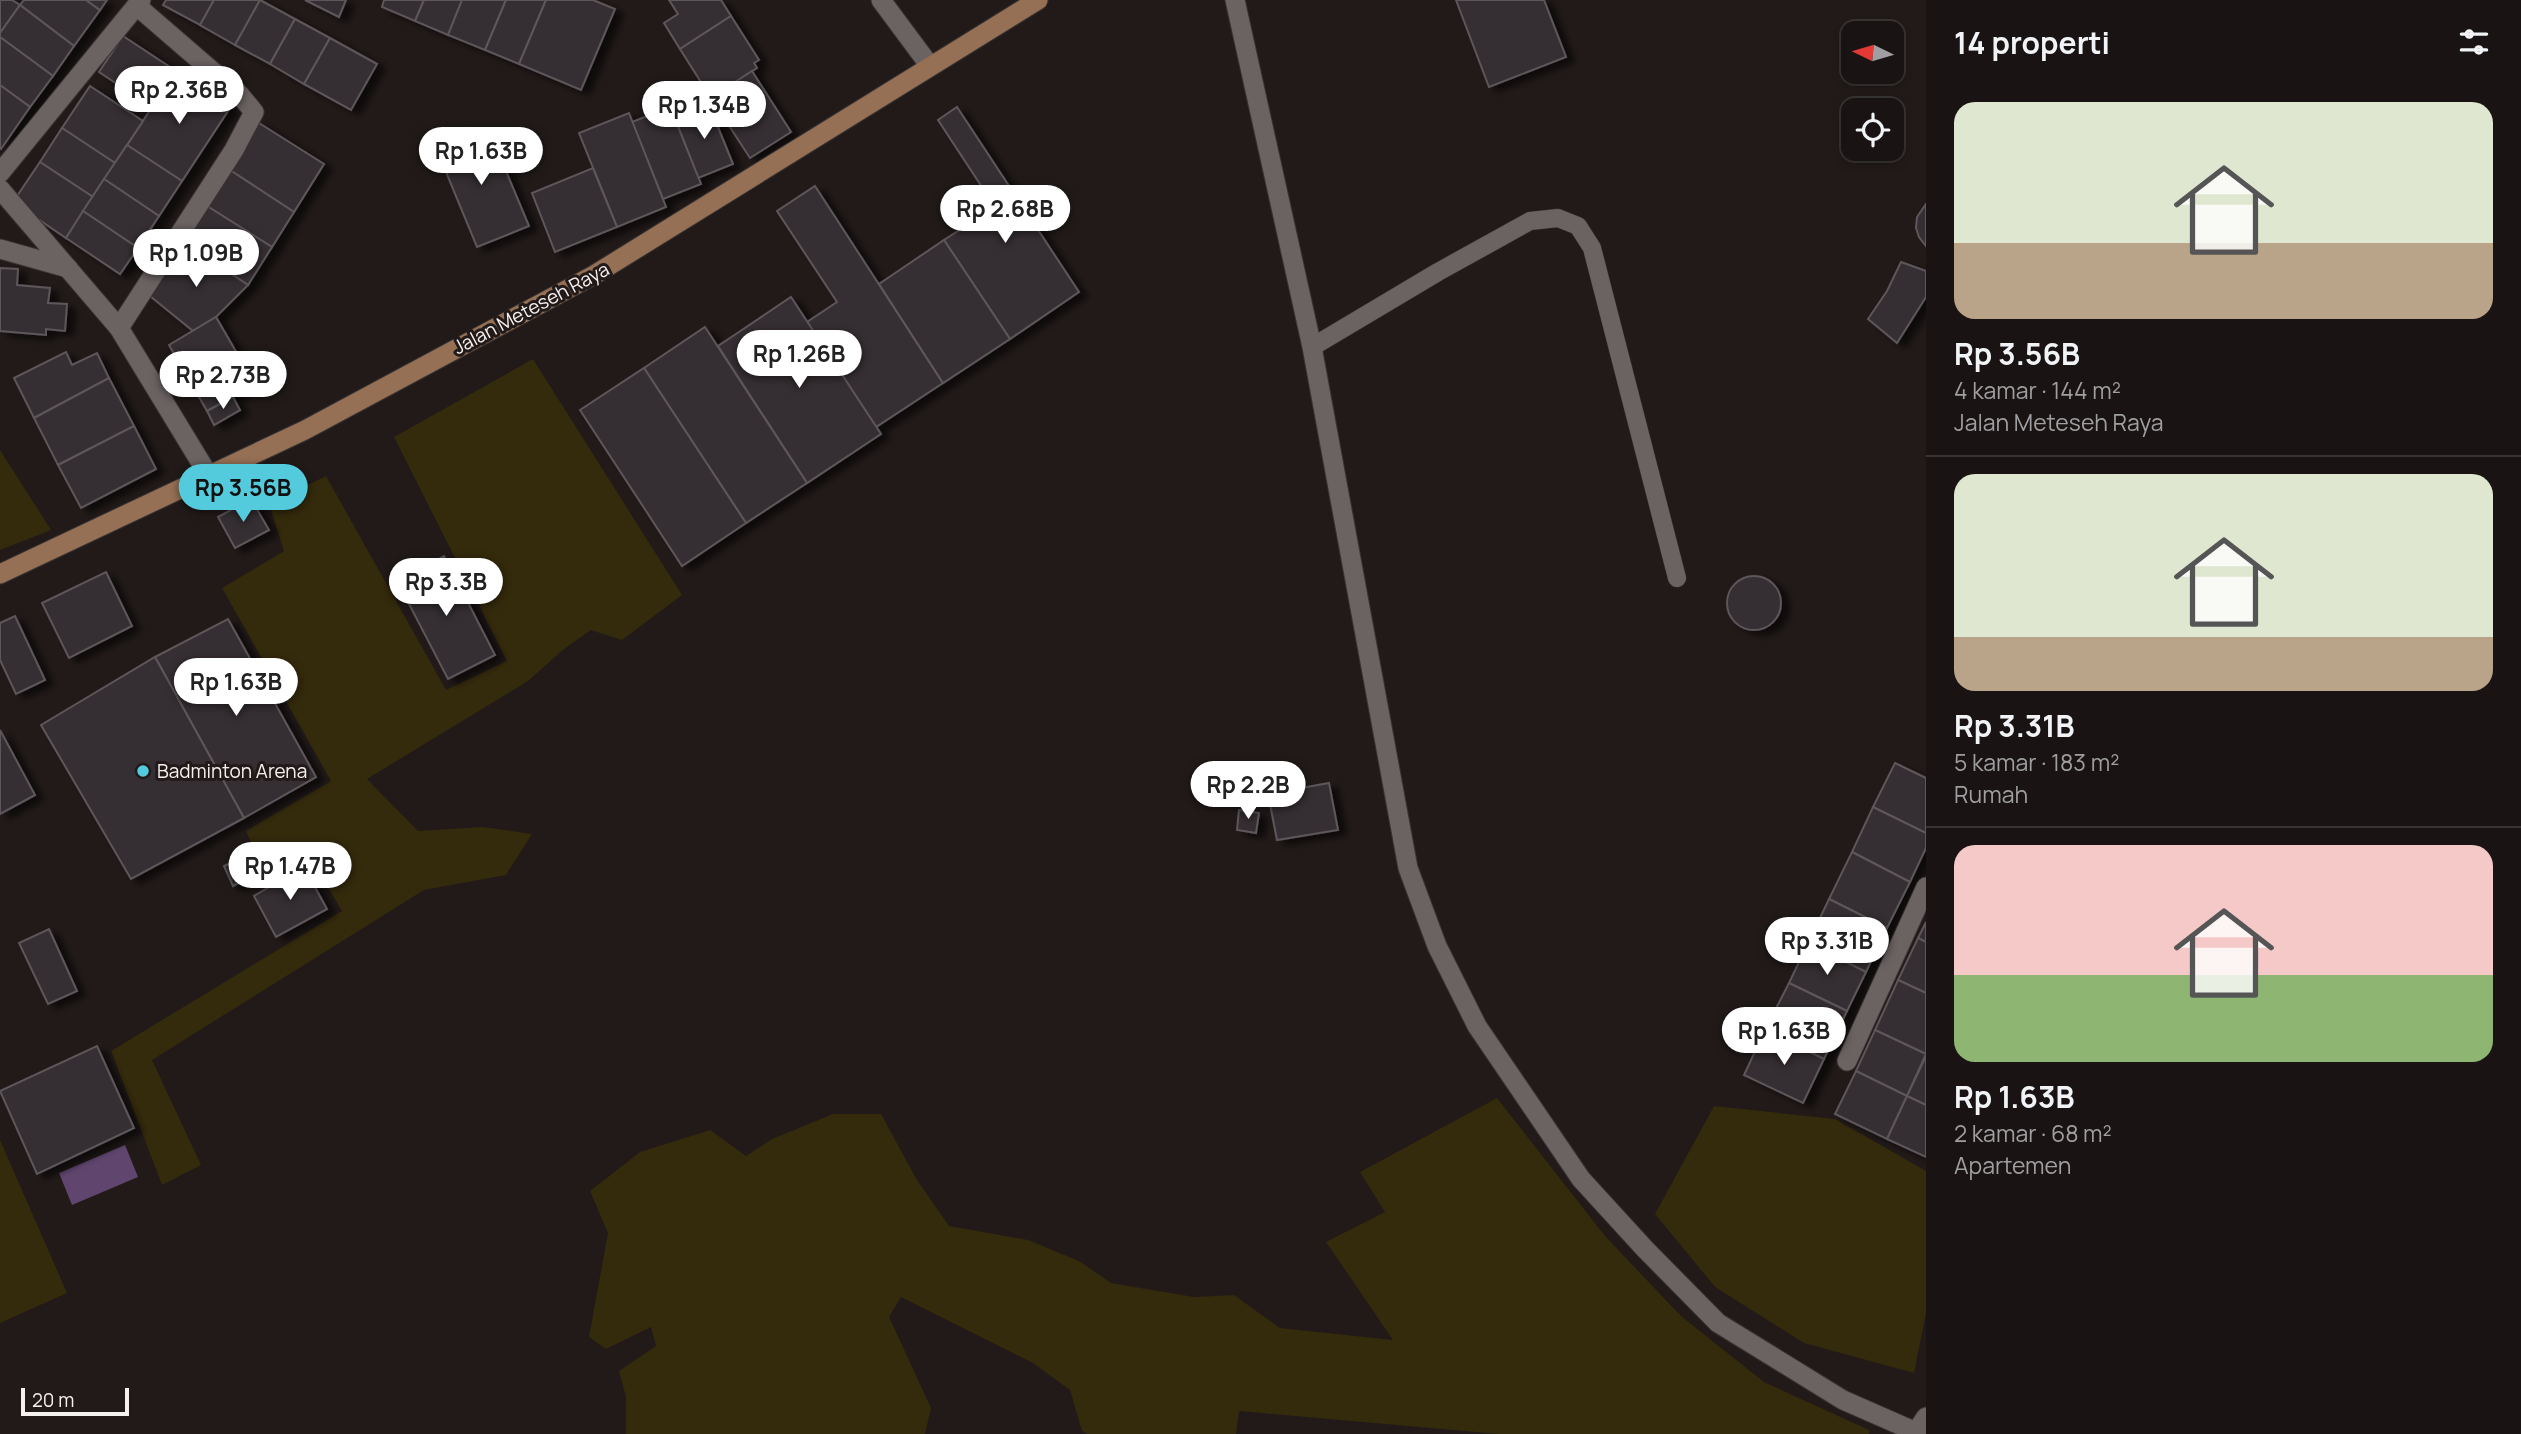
<!DOCTYPE html>
<html lang="id">
<head>
<meta charset="utf-8">
<style>
	body { margin:0; font-family:Manrope,sans-serif; background:#221d1c; color:#f1f3f6; height:100vh; display:flex; flex-direction:column; font-size:26px; white-space:nowrap }
	* { box-sizing:border-box; margin:0 }
	p { font-size:23px; color:#9f9ea0 }
	.icon { flex:none; width:38px; height:38px; fill:none; stroke:currentColor; stroke-width:2; stroke-linecap:round; stroke-linejoin:round }
	.map { position:relative; flex:1; overflow:hidden }
	.details { display:flex; flex-direction:column; background:#191413; width:595px }
	.details>* { flex:none }
	.needle { width:46px; rotate:275deg }
	.controls { position:absolute; left:1841px; top:21px; display:grid; gap:14px }
	.controls a { display:grid; place-items:center; width:63px; height:63px; border-radius:14px; background:#191413; box-shadow:0 4px 10px #0003,0 0 0 2px #373333; font-size:35px }
	.scale { position:absolute; left:21px; bottom:18px; width:108px; box-sizing:border-box; padding-left:7px; border:4px solid #f6f1f1; border-top:0; font-size:19px; line-height:24px; white-space:nowrap; color:#f6f1f1; -webkit-text-stroke:5px #211a19; paint-order:stroke }
	.price { position:absolute; translate:-50% -60px; padding:0 16px; border-radius:24px; background:#fff; color:#222; font-size:23px; line-height:46px; filter:drop-shadow(0 2px 4px #0008) }
	.price::after { content:''; position:absolute; left:50%; top:42px; width:21px; height:16px; margin-left:-10px; background:inherit; clip-path:polygon(0 0,100% 0,50% 100%) }
	.price.on { background:#54cadd; color:#111 }
	ul { padding:0; list-style:none }
	li { display:grid; align-content:center; gap:14px; height:371px; padding:0 28px }
	li+li { border-top:2px solid #373333 }
	li span { display:grid; place-items:center; height:217px; border-radius:21px; color:#555 }
	li>.icon { margin-inline-start:auto }
	span .icon { width:126px; height:126px; fill:#fffc; stroke-width:1 }
	li b { font-size:30px }
	h2 { display:flex; justify-content:space-between; align-items:center; height:84px; padding:0 28px; font-size:30px }
	main { display:flex; flex:1; min-height:0 }
	.map>svg:first-child { display:block }
	.green { fill:#342a0c }
	.water { fill:#60466f }
	.building { fill:#352e32; stroke:#5d565a; stroke-width:2; filter:url(#shadow) }
	.lines { fill:none; stroke-linecap:round; stroke-linejoin:round }
	.service-casing { stroke:#393434; stroke-width:19 }
	.minor-casing { stroke:#393434; stroke-width:21 }
	.secondary-casing { stroke:#393434; stroke-width:21 }
	.service { stroke:#6b6262; stroke-width:18 }
	.minor { stroke:#6b6262; stroke-width:19 }
	.secondary { stroke:#967055; stroke-width:19 }
	.poi-dot { fill:#54cadd; stroke:#211a19; stroke-width:2.5 }
	.labels { text-anchor:middle; dominant-baseline:central; stroke-width:6; stroke-linejoin:round; paint-order:stroke }
	.street-label { font-size:19px; fill:#f6f1f1; stroke:#211a19 }
	.poi-label { font-size:19px; fill:#f6f1f1; stroke:#211a19; text-anchor:start }
</style>
</head>
<body>
<main>
<div class="map">
<svg width="1926" height="1434" viewBox="0 0 1926 1434">
	<defs>
		<filter id="shadow"><feDropShadow dx="8" dy="4.5" stdDeviation="3.5" flood-color="#0009"/></filter>
	</defs>
	<rect width="100%" height="100%" fill="#211a19"/>
	<!-- green -->
	<g class="green">
		<path d="M533,359L682,595L622,640L591,630L564,649L528,681L367,779L418,831L483,827L532,834L506,875L424,890L152,1060L201,1165L162,1185L111,1051L342,911L310,857L268,879L246,831L331,781L222,588L284,551L269,504L326,476L446,690L507,661L394,437Z"/>
		<path d="M0,450L51,530L0,550Z"/>
		<path d="M1497,1098L1605,1236L1681,1316L1764,1382L1869,1430V1434H1498L1239,1411L1236,1434H1088L1082,1431L1070,1390L1033,1363L901,1297L889,1317L931,1408L925,1434H626V1397L619,1371L656,1346L651,1327L606,1349L589,1337L608,1233L590,1191L640,1152L710,1130L746,1156L772,1139L833,1114H881L917,1180L949,1226L1028,1240L1079,1261L1111,1283L1194,1297L1234,1295L1280,1328L1393,1340L1326,1242L1385,1212L1360,1172Z"/>
		<path d="M1714,1106L1835,1119L1926,1171V1313L1914,1373L1804,1343L1715,1287L1655,1214Z"/>
		<path d="M0,1140L67,1293L0,1323Z"/>
	</g>
	<!-- water -->
	<path class="water" d="M125,1145L138,1177L72,1205L59,1173Z"/>
	<!-- building -->
	<g class="building">
		<path d="M0,0H12L20,5L0,33Z"/>
		<path d="M24,0H86L100,10L74,46L20,5Z"/>
		<path d="M86,0H107L100,10Z"/>
		<path d="M166,0H214L200,25L163,5Z"/>
		<path d="M214,0H260L235,45L200,25Z"/>
		<path d="M260,0L295,19L270,64L235,45Z"/>
		<path d="M305,0H346L339,17Z"/>
		<path d="M384,0H424L415,21L382,7Z"/>
		<path d="M424,0H462L448,35L415,21Z"/>
		<path d="M462,0H506L485,50L448,35Z"/>
		<path d="M506,0H546L519,64L485,50Z"/>
		<path d="M546,0H593L615,9L581,90L519,64Z"/>
		<path d="M669,0H721L731,16L680,49L664,23L678,14Z"/>
		<path d="M1456,0H1544L1566,57L1489,87Z"/>
		<path d="M20,5L74,46L53,76L0,37V33Z"/>
		<path d="M731,16L759,60L754,63L757,68L711,98L680,49Z"/>
		<path d="M295,19L330,38L304,84L270,64Z"/>
		<path d="M123,36L176,71L152,107L99,72Z"/>
		<path d="M0,37L53,76L30,107L0,85Z"/>
		<path d="M330,38L377,64L351,110L304,84Z"/>
		<path d="M176,71L230,108L182,181L127,145Z"/>
		<path d="M752,71L791,132L750,158L711,98Z"/>
		<path d="M0,85L30,107L1,149L0,148Z"/>
		<path d="M90,86L143,121L115,163L62,128Z"/>
		<path d="M709,105L733,164L698,178L675,118Z"/>
		<path d="M670,107L701,184L663,199L632,122Z"/>
		<path d="M957,107L1079,292L1010,339L944,240L995,207L938,120Z"/>
		<path d="M629,113L666,207L617,227L579,133Z"/>
		<path d="M259,123L324,164L294,212L230,170Z"/>
		<path d="M62,128L115,163L93,197L40,162Z"/>
		<path d="M471,128L479,146L493,140L529,226L477,247L434,143Z"/>
		<path d="M127,145L182,181L159,216L104,179Z"/>
		<path d="M40,162L93,197L66,238L13,202Z"/>
		<path d="M593,168L617,227L555,252L532,193Z"/>
		<path d="M230,170L294,212L272,247L207,206Z"/>
		<path d="M104,179L159,216L138,248L83,211Z"/>
		<path d="M815,186L943,383L876,427L807,322L837,302L777,211Z"/>
		<path d="M1926,204V246L1919,237L1916,228L1917,217Z"/>
		<path d="M207,206L272,247L248,285L184,243Z"/>
		<path d="M83,211L138,248L120,274L66,238Z"/>
		<path d="M944,240L1010,339L943,383L879,284Z"/>
		<path d="M184,243L248,285L216,317L193,331L150,296Z"/>
		<path d="M1901,262L1926,271V297L1897,343L1868,319L1887,291Z"/>
		<path d="M0,268L18,269L17,285L50,288L48,303L67,304L65,331L46,329V335L0,331Z"/>
		<path d="M791,297L881,434L807,483L718,346Z"/>
		<path d="M216,317L242,362L195,390L169,345Z"/>
		<path d="M705,327L807,483L746,523L644,368Z"/>
		<path d="M66,352L72,365L97,353L109,378L34,418L14,378Z"/>
		<path d="M242,362L254,383L207,411L195,390Z"/>
		<path d="M644,368L746,523L682,566L580,410Z"/>
		<path d="M109,378L134,426L58,465L34,418Z"/>
		<path d="M233,397L240,410L214,425L207,411Z"/>
		<path d="M134,426L156,469L81,508L58,465Z"/>
		<path d="M251,499L269,530L235,548L218,517Z"/>
		<path d="M444,556L495,655L448,679L397,581Z"/>
		<path d="M106,572L132,626L69,658L42,603Z"/>
		<circle cx="1754" cy="603" r="27"/>
		<path d="M15,616L45,680L16,694L0,660V623Z"/>
		<path d="M228,619L316,777L244,818L155,657Z"/>
		<path d="M155,657L244,818L131,879L41,725Z"/>
		<path d="M0,730L35,795L0,814Z"/>
		<path d="M1895,763L1926,778V833L1873,807Z"/>
		<path d="M1329,783L1338,830L1277,840L1268,794Z"/>
		<path d="M1873,807L1926,833V848L1910,882L1852,852Z"/>
		<path d="M1239,810L1259,813L1256,833L1237,830Z"/>
		<path d="M1852,852L1910,882L1887,928L1829,899Z"/>
		<path d="M247,855L256,874L233,886L224,866Z"/>
		<path d="M304,867L327,909L276,937L254,896Z"/>
		<path d="M1829,899L1887,928L1866,972L1808,943Z"/>
		<path d="M1926,922V942L1918,938Z"/>
		<path d="M49,929L77,991L48,1004L19,943Z"/>
		<path d="M1918,938L1926,942V993L1898,980Z"/>
		<path d="M1808,943L1866,972L1847,1011L1789,983Z"/>
		<path d="M1898,980L1926,993V1054L1875,1030Z"/>
		<path d="M1789,983L1847,1011L1824,1059L1765,1030Z"/>
		<path d="M1765,1030L1824,1059L1803,1103L1744,1075Z"/>
		<path d="M1875,1030L1926,1054L1907,1096L1856,1071Z"/>
		<path d="M97,1046L134,1128L37,1174L0,1091Z"/>
		<path d="M1926,1056V1105L1907,1096Z"/>
		<path d="M1856,1071L1907,1096L1887,1139L1835,1114Z"/>
		<path d="M1907,1096L1926,1105V1157L1887,1139Z"/>
	</g>
	<g class="lines">
		<defs>
			<path id="service" d="M1312,347L1438,272L1530,221L1558,218L1578,226L1592,248L1677,578"/>
			<g id="minor">
				<path d="M881,0L930,66"/>
				<path d="M1235,0L1312,347L1408,868L1437,946L1477,1026L1581,1179L1645,1249L1718,1323L1843,1400L1916,1432"/>
				<path d="M0,173L141,0"/>
				<path d="M0,189L119,328L209,476"/>
				<path d="M0,249L68,268"/>
				<path d="M119,328L234,150L254,112L240,95L137,6"/>
				<path d="M1847,1061L1926,887"/>
				<path d="M1916,1432L1926,1417"/>
			</g>
			<path id="secondary" d="M0,574L305,430L594,275L1038,0"/>
		</defs>
		<!-- service casing -->
		<use href="#service" class="service-casing"/>
		<!-- minor casing -->
		<use href="#minor" class="minor-casing"/>
		<!-- secondary casing -->
		<use href="#secondary" class="secondary-casing"/>
		<!-- service -->
		<use href="#service" class="service"/>
		<!-- minor -->
		<use href="#minor" class="minor"/>
		<!-- secondary -->
		<use href="#secondary" class="secondary"/>
	</g>
	<!-- markers -->
	<circle class="poi-dot" cx="143" cy="771" r="7"/>
	<g class="labels">
		<!-- street labels -->
		<g class="street-label">
			<text transform="translate(531 308) rotate(-28)">Jalan Meteseh Raya</text>
		</g>
		<!-- poi labels -->
		<g class="poi-label">
			<text x="157" y="771">Badminton Arena</text>
		</g>
	</g>
</svg>
<div class="controls">
<a><svg class="needle" viewBox="-14 -14 28 28"><path d="M0-13l5 13h-10z" fill="#e53935"/><path d="M0 13l5-13h-10z" fill="#9f9ea0"/></svg></a>
<a><svg class="icon" aria-label="locate" viewBox="0 0 24 24"><circle cx="12" cy="12" r="6"/><path d="M12 2v4M12 18v4M2 12h4M18 12h4"/></svg></a>
</div>
<div class="scale">20 m</div>
<b class="price" style="left:179px;top:126px">Rp 2.36B</b>
<b class="price" style="left:704px;top:141px">Rp 1.34B</b>
<b class="price" style="left:481px;top:187px">Rp 1.63B</b>
<b class="price" style="left:1005px;top:245px">Rp 2.68B</b>
<b class="price" style="left:196px;top:289px">Rp 1.09B</b>
<b class="price" style="left:799px;top:390px">Rp 1.26B</b>
<b class="price" style="left:223px;top:411px">Rp 2.73B</b>
<b class="price on" style="left:243px;top:524px">Rp 3.56B</b>
<b class="price" style="left:446px;top:618px">Rp 3.3B</b>
<b class="price" style="left:236px;top:718px">Rp 1.63B</b>
<b class="price" style="left:1248px;top:821px">Rp 2.2B</b>
<b class="price" style="left:290px;top:902px">Rp 1.47B</b>
<b class="price" style="left:1827px;top:977px">Rp 3.31B</b>
<b class="price" style="left:1784px;top:1067px">Rp 1.63B</b>
</div>
<section class="details">
<h2>14 properti<svg class="icon" aria-label="filters" viewBox="0 0 24 24"><path d="M4 7h16M4 17h16"/><circle cx="9" cy="7" r="2"/><circle cx="15" cy="17" r="2"/></svg></h2>
<ul>
<li><span style="background:linear-gradient(#dfe7d0 65%,#b9a48a 0)"><svg class="icon" aria-label="home" viewBox="0 0 24 24"><path d="M3 11l9-7 9 7M6 9v11h12V9"/></svg></span><div><b>Rp 3.56B</b><p>4 kamar · 144 m²</p><p>Jalan Meteseh Raya</p></div></li>
<li><span style="background:linear-gradient(#dfe7d0 75%,#b9a48a 0)"><svg class="icon" aria-label="home" viewBox="0 0 24 24"><path d="M3 11l9-7 9 7M6 9v11h12V9"/></svg></span><div><b>Rp 3.31B</b><p>5 kamar · 183 m²</p><p>Rumah</p></div></li>
<li><span style="background:linear-gradient(#f6c9c9 60%,#8fb573 0)"><svg class="icon" aria-label="home" viewBox="0 0 24 24"><path d="M3 11l9-7 9 7M6 9v11h12V9"/></svg></span><div><b>Rp 1.63B</b><p>2 kamar · 68 m²</p><p>Apartemen</p></div></li>
</ul>
</section>
</main>
</body>
</html>
